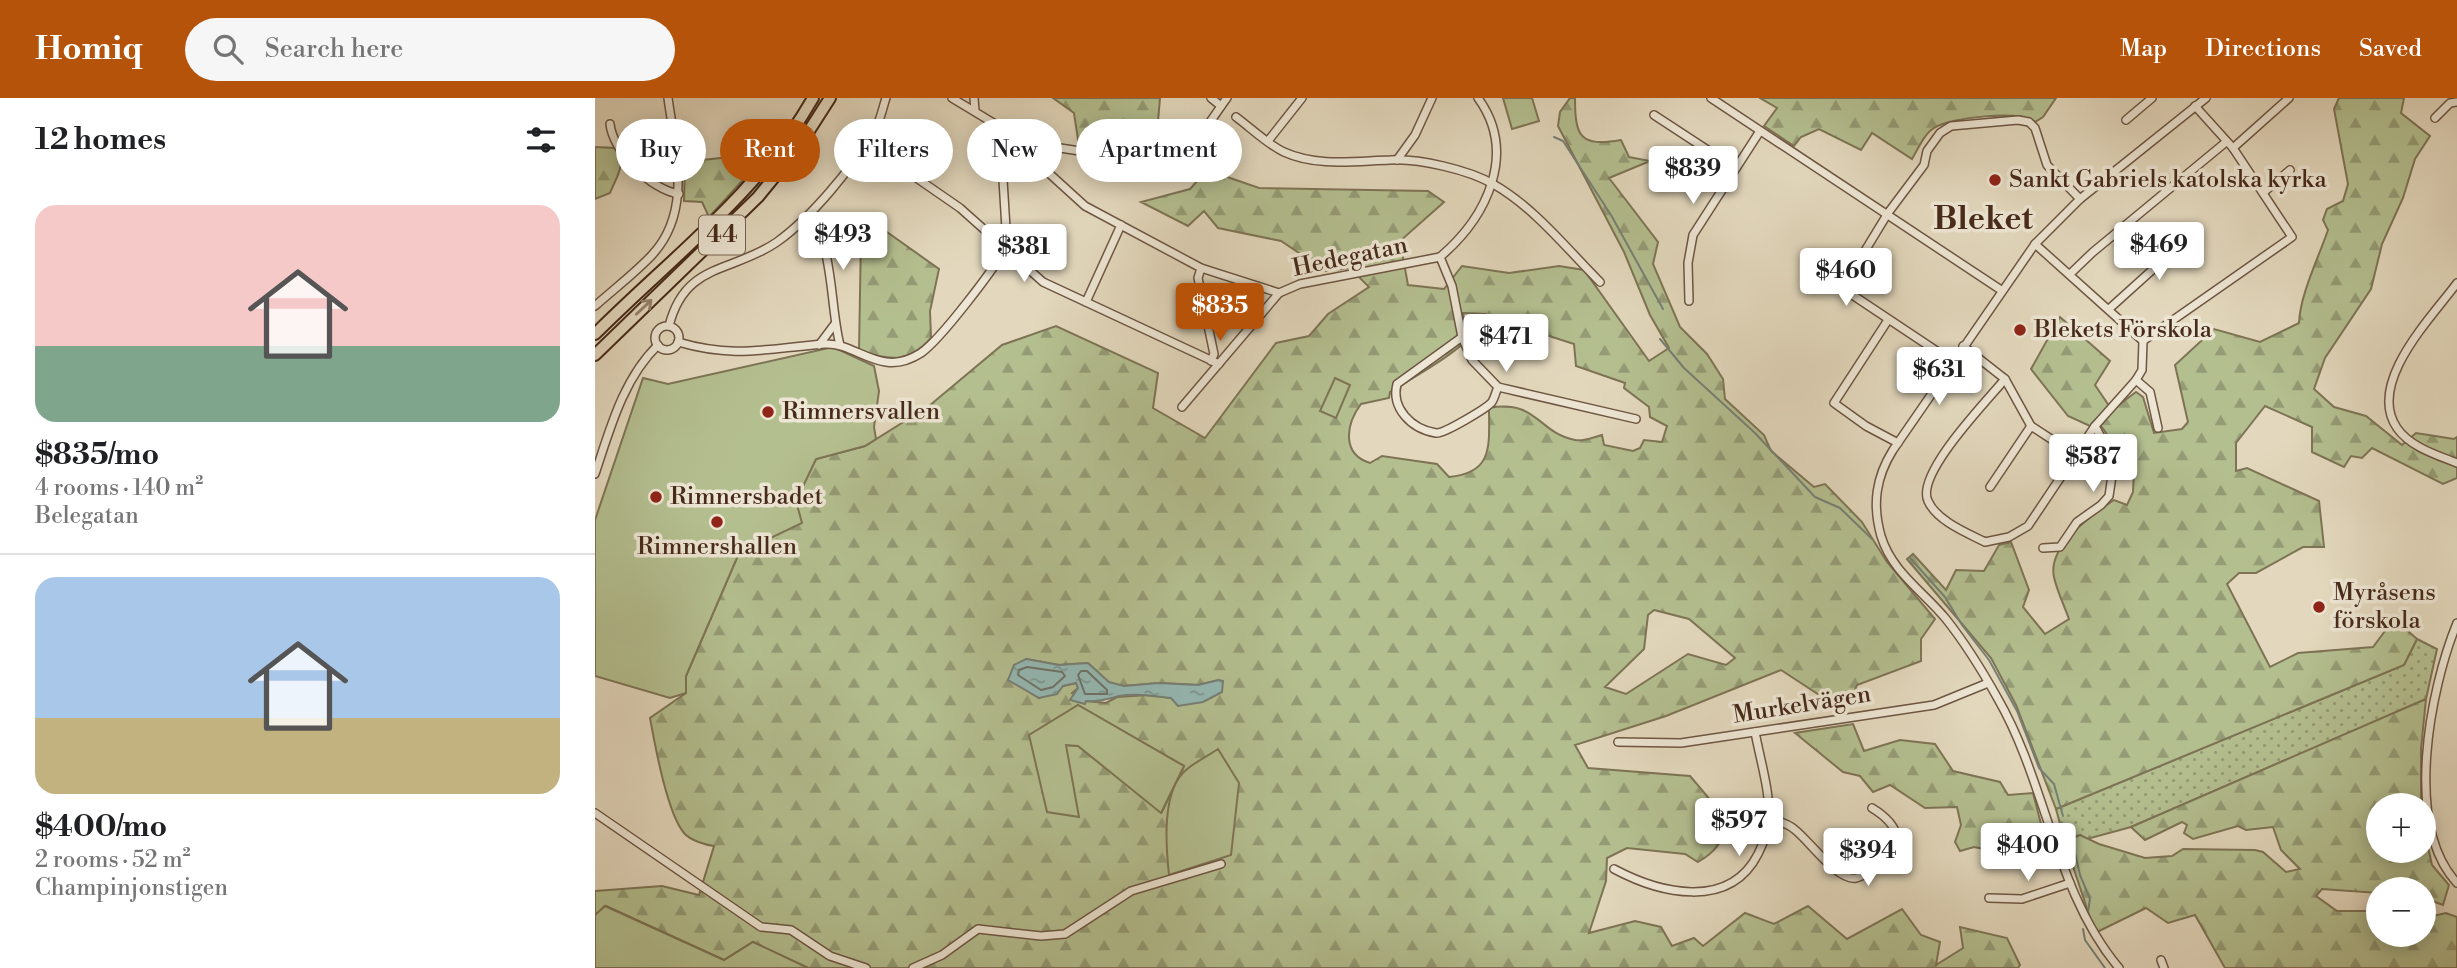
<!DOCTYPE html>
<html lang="en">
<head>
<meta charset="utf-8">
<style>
	body { margin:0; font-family:"Libre Bodoni",serif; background:#f6f6f6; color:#202124; height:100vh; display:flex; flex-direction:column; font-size:26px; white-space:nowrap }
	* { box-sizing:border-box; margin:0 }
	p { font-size:23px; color:#757577 }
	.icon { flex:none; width:38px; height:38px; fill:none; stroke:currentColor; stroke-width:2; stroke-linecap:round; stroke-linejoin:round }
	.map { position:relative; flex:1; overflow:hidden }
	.panel { display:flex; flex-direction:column; background:#fff; width:595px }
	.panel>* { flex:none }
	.guide { position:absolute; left:21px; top:21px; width:665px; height:63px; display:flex; gap:14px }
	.buttons { position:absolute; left:1771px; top:695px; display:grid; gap:14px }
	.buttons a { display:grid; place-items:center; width:70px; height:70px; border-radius:50%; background:#fff; box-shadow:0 4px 18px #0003; font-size:35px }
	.price { position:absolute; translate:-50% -60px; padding:0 16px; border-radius:7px; background:#fff; color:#222; font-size:23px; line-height:46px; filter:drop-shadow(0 2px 4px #0008) }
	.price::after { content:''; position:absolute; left:50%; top:42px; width:21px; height:16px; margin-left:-10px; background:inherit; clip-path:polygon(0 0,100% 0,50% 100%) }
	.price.active { background:#b45309; color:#fff }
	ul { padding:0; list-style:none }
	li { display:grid; align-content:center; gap:14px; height:371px; padding:0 35px }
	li+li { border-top:2px solid #e0e0e0 }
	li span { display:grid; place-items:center; height:217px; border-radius:21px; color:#555 }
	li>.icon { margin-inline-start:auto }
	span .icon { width:126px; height:126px; fill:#fffc; stroke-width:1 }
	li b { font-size:30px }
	h2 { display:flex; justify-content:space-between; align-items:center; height:84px; padding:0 35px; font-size:30px }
	.tag { padding:0 24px; border-radius:32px; background:#fff; box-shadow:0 4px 18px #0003; font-size:24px; line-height:63px }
	.tag.active { background:#b45309; color:#fff }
	header { display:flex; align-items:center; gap:42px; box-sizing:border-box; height:98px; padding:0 35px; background:#b45309; color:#fff }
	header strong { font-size:33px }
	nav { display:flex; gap:38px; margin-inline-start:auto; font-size:24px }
	.search { width:490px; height:63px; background:#f6f6f6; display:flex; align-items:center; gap:18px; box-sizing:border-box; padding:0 24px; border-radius:38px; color:#757577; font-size:26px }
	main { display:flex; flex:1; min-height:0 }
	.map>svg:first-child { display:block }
	.grass { fill:url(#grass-dots); stroke:#7e7455; stroke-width:2 }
	.forest { fill:url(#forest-firs); stroke:#7e7455; stroke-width:2; fill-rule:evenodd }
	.pitch { fill:#b4bf90; stroke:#7e7455; stroke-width:2 }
	.water { fill:url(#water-ripples); stroke:#768076; stroke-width:2 }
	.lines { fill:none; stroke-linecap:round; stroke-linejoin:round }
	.shore { stroke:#6e7267; stroke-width:2 }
	.stream { stroke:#768076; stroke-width:2 }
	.minor-casing { stroke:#6e5643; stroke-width:10 }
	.highway-casing { stroke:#472a1a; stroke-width:14 }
	.minor { stroke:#ede6d4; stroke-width:7 }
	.highway { stroke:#e3d8bd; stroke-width:10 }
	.oneway { stroke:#95816c }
	.poi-dot { fill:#8f2418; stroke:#ede6d4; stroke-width:2.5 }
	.labels { text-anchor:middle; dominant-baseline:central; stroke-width:7; stroke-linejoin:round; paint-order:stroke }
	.shield { fill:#ede6d4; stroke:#796252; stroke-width:2 }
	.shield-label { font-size:23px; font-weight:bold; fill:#472a1a }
	.poi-label { font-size:24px; fill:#472a1a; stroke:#ede6d4; text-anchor:start }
	.street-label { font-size:24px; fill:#472a1a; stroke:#ede6d4 }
	.district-label { font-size:32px; font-weight:bold; fill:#472a1a; stroke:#ede6d4 }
</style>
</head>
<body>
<header>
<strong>Homiq</strong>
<div class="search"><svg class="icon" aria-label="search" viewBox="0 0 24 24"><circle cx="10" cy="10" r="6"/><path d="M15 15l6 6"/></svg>Search here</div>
<nav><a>Map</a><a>Directions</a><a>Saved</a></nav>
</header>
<main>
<section class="panel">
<h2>12 homes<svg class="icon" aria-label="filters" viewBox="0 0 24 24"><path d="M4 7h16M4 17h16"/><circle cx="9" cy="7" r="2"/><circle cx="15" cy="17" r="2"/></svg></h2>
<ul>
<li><span style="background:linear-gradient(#f6c9c9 65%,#7fa58c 0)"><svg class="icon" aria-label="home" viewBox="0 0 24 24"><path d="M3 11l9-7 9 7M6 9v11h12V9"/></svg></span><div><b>$835/mo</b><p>4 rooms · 140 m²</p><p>Belegatan</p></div></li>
<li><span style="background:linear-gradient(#a9c7e8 65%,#c2b280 0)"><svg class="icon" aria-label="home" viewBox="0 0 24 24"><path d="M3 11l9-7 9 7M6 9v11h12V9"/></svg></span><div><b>$400/mo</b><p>2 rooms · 52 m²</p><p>Champinjonstigen</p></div></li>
</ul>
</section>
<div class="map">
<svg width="1862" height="870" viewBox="0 0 1862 870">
	<defs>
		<pattern id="grass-dots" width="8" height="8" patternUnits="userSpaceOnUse" patternTransform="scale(1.75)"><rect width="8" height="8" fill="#b4bf90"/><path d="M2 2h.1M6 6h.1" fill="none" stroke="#949b75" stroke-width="1.8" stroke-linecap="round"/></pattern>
		<pattern id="forest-firs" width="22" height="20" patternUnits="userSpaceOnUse" patternTransform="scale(1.75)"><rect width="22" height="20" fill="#b4bf90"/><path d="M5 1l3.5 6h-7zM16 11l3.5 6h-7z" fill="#949b75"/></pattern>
		<pattern id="water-ripples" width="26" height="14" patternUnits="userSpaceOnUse" patternTransform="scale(1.75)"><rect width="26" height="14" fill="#95b9b4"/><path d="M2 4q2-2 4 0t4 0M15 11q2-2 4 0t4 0" fill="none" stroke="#7b9792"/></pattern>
	</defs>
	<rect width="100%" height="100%" fill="#e3d8bd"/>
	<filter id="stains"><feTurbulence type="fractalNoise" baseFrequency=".00286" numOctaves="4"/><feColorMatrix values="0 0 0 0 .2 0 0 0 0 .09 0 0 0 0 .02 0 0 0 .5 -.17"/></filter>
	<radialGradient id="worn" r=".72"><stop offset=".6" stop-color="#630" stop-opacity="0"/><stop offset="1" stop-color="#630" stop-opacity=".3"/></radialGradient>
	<!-- grass -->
	<path class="grass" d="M1822,541L1842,551L1831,601L1536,729L1492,741L1485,737L1470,744L1461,711L1809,567Z"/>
	<!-- forest -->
	<g class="forest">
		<path d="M458,0H565L560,58L484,48L479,15Z"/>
		<path d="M975,0H980C980,39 985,49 1026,42L1034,59L1055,63L1014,80L1063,144L1058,166L1085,229L1112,256L1128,281L1130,301L1169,337L1176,353L1219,389L1230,386L1267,424L1292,464L1340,521L1326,541V563L1262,587L1254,606L1232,602L1186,572L1071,618L980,647L993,670L1095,678C1120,708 1151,736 1103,764L1090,756L1032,750L1012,760L1011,783L994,835L1040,823L1066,829L1077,848L1099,840L1108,848L1150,815L1179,826L1213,808L1252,841L1307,811L1326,837L1345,844L1341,867L1368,850L1365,829L1412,840L1425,867L1423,870H213L158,844L129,862L11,808L0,817V793L67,788L104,797L119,748C110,747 95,742 89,735C72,715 60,647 55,620L91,595V578L144,455C184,441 204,397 221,361L270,348L334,308L407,247L461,228L563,275L558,310L610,340L681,245L714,238L733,216L774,189L755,170L731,173L686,143L623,130L609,113L593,128L546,104L595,91L612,72L664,90L833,93L849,104L805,143L813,187L849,191L867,168L914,175L964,168L989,172L1054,263L1074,250L1055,217L1029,154L963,28L965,14ZM868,215L891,216L901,249L908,257L907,233L920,227L979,246L981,268L1030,285L1029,290L1054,309L1055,319L1072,328L1067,344L1049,342L1045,350L1038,353L1009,347L1007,337C999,339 988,344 980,342C943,335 942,301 894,310C894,347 899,375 854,379L842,366L787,358L775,365C746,356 751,326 766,306L794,300L795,294C809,285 866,253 870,242C873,234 869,223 868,215ZM1059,512L1094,521L1140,560L1131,567L1093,556L1031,596L1010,589L1049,551L1053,517ZM431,561L464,567L493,565L514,585L529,588L564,585L603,587L624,582L576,600L553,597L522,599L511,605L491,603L477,595L483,590L481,585L468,588L444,600L421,585ZM483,607L589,668L567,714L483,648L470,647Z"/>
		<path d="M1165,0H1461L1448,19L1440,24C1425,12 1355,19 1339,30C1329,36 1323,51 1317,61L1277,35L1266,52L1224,31L1206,39L1199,48L1169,28L1182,10Z"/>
		<path d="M1744,0H1809L1806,15L1835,38L1820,61L1808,100L1787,146L1776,191L1730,260L1719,291L1739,309L1771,318L1807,347L1821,335L1859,341L1862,339V380L1848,386L1777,350L1767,360L1756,358L1749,369L1717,354V329L1670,308L1641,345V373L1652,370L1724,403L1729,449H1708L1661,475H1644L1632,486L1675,569L1703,555L1778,549L1799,521L1822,541L1809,567L1461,711L1421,607L1396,560L1312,461L1318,456L1351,492L1361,472L1389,473L1404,447L1416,444L1434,492L1428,509L1450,536L1474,521C1469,507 1462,493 1459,479C1452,448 1497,417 1519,402L1532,407L1538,394L1539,372L1524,368C1519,351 1514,334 1500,322L1495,328L1473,318L1436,271L1465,219L1515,263L1500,287L1517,312L1541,294L1548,299L1559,335L1587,331L1593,324L1580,267L1619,231L1665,244L1704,225C1705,197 1723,161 1733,132L1728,122L1732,111L1748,103L1753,86L1739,11Z"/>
		<path d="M0,49L21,50C31,69 22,77 15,95L0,101Z"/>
		<path d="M143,58L160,69L114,119L107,104L89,103L90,64Z"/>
		<path d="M292,134L344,171L335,213L336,240C313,266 294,262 264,253L266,139Z"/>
		<path d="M1831,601L1826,651V707H1783V752H1829V731L1837,767L1854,787L1848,807L1829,800V791H1783V795L1727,791L1721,798L1742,813H1783V836H1829V820L1851,815L1862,819V870H1630L1600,817L1573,825L1551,810L1500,835L1470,744L1485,737L1504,746L1550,760L1577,758L1588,751L1660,752L1668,754L1691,774L1705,771L1686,752L1678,729L1651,732L1643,728L1598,741L1589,735L1592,727L1587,724L1550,742L1536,729Z"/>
		<path d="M1258,626L1269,653L1305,642L1340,646L1358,673L1405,684L1413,697L1438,695L1446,726L1389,751L1379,749L1365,753L1360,744L1366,727L1362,709L1330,710L1295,687L1278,694L1265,678L1248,674L1200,635Z"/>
	</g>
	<!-- pitch -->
	<g class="pitch">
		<path d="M908,0H937L944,23L917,31Z"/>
		<path d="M238,249L279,268L284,293L279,329L281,341L270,348L221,361L201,403L207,425L144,455L91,578V595L75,600L0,578V422L48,280L73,286Z"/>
		<path d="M740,280L755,287L741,320L725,313Z"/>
		<path d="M483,607L589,668L566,715L483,648L471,647L484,719L452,714L434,637Z"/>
		<path d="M623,651L644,685L636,757L574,777C571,749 566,693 591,672C600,664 613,658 623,651Z"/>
		<path d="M10,808L129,862L158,844L213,870H0V817Z"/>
	</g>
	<!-- water -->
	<path class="water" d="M431,561L464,567L493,565L514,584L529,588L564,585L603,587L624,582L628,583L627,594L608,604L583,608L576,600C559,598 541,595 524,598C512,601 505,604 491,603L490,606L475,602L483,590L481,585L468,588L462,596L444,600L413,582L419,567Z"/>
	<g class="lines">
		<!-- shore -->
		<g class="shore">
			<path d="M432,569L467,574L470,578L458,589L446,592L423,577L424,572Z"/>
			<path d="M486,573H492L512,592V596H490L483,577Z"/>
		</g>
		<!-- stream -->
		<g class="stream">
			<path d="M959,39L968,43L1016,117L1068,211"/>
			<path d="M1065,241L1089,270L1160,335L1220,399L1245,410L1277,441"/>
			<path d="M1315,460L1350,499L1367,527L1394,562L1422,613L1444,670L1459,686L1468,718"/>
			<path d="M1474,729L1485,777L1495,801L1493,814"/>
			<path d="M1488,831L1490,842L1510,870"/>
		</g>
		<defs>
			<g id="minor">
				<path d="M357,0L410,32L445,47L565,65C596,59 614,24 632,0"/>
				<path d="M379,0L380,13"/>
				<path d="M616,0L626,8"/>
				<path d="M1116,0L1406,192"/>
				<path d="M1059,17L1140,70"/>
				<path d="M641,19C656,30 672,46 689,54C722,69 760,63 795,62C823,60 874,72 898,86C939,109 972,151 1005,184"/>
				<path d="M1840,20L1855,5L1862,4"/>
				<path d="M1531,22L1557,0"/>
				<path d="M15,26C18,54 56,92 84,96"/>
				<path d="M673,43L707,0"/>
				<path d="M271,45L365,110L448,184L624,266"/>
				<path d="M445,47L446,68L490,108L606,170L684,195L705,186L845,159C892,119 923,55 883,0"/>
				<path d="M1638,50L1694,0"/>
				<path d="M802,62L820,37L837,0"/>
				<path d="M1669,94L1695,72"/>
				<path d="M214,117C239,148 235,210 245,247"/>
				<path d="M1440,146L1548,243"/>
				<path d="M845,159L857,188L867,239L877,262L903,289L1041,321"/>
				<path d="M606,170L603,180L619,256L616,263"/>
				<path d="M1475,176L1498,154L1631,44"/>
				<path d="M1862,185C1837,219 1771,285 1802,330C1815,349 1842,357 1862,365"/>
				<path d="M1094,203L1093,165L1098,137L1165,33"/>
				<path d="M491,204L526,127"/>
				<path d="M0,208C19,191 40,175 57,157C98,113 80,52 73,0"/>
				<path d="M1514,211L1596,137"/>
				<path d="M1293,222L1239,305L1271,328L1303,345"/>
				<path d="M74,228C90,164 137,175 182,144C217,119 256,71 278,35C285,25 287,12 291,0"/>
				<circle cx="72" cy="240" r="12"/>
				<path d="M867,239L802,286C796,310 816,331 841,335C849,336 892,310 897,304C900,299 901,293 903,289"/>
				<path d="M83,244C141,261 173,250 230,246C252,245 269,261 291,264C304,266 315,262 326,255C345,242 402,168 412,147L406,49L410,32"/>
				<path d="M224,247L239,227"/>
				<path d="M1368,248L1410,281C1393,302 1320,376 1333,403C1342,423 1372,435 1390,444L1414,439L1433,428L1500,328L1541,282L1547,272L1548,243L1697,139L1638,50L1600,8"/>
				<path d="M1358,264L1253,194L1251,184L1293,115L1329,67L1332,53L1345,35L1356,28L1423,22L1434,24L1440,30L1452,67L1485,101"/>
				<path d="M1410,281L1436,328L1479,356"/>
				<path d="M1541,282L1555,294L1563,330"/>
				<path d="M587,309L684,195"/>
				<path d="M0,376C15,331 28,281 63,247"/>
				<path d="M1395,389L1436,328"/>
				<path d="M1448,450L1465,449L1482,424L1506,407L1514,398L1519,364L1500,328"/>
				<path d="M1862,525C1835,591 1808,727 1862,785"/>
				<path d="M1023,644L1086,645L1339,607L1393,585"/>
				<path d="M0,715L166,829L196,832L235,858L271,870"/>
				<path d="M1174,720C1182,723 1192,725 1199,731C1214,742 1242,783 1261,780C1267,779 1275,773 1281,770C1315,753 1305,727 1277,710"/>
				<path d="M1019,771C1064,795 1134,813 1163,756C1168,746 1173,732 1174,720C1175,693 1165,661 1160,634"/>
				<path d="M1394,800L1427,801L1475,785"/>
				<path d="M1566,862L1569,870"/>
				<path d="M318,870L347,857L383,831L446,838L470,836L536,793L626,766"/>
				<path d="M1524,870C1460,794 1452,686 1403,601C1388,574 1370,545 1351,521C1328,493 1297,474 1286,438C1277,406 1281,379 1298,352L1440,146L1485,101L1611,0"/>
			</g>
			<g id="highway">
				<path d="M0,236C76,160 164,95 218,0"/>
				<path d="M0,257L163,99L203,50L235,0"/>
			</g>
		</defs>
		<!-- minor casing -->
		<use href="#minor" class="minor-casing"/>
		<!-- highway casing -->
		<use href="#highway" class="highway-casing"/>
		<!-- minor -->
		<use href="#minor" class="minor"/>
		<!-- highway -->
		<use href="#highway" class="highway"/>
	</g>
	<!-- one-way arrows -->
	<defs><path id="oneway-shaft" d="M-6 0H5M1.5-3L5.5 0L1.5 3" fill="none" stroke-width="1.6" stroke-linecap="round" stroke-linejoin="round" transform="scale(1.75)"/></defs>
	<use class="oneway" href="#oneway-shaft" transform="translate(49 209) rotate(-43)"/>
	<!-- markers -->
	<g class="poi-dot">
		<circle cx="1400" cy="82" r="7"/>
		<circle cx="1425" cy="232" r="7"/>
		<circle cx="173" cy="314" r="7"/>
		<circle cx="61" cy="399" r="7"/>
		<circle cx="122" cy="424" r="7"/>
		<circle cx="1724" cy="509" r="7"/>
	</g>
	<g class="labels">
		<!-- shield labels -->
		<rect class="shield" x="104" y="117.5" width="46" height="39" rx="5"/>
		<g class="shield-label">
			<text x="127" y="137">44</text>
		</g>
		<!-- poi labels -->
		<g class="poi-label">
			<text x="1414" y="82">Sankt Gabriels katolska kyrka</text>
			<text x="1439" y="232">Blekets Förskola</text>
			<text x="187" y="314">Rimnersvallen</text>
			<text x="75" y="399">Rimnersbadet</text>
			<text x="122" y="449" text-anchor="middle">Rimnershallen</text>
			<text x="1738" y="495">Myråsens<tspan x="1738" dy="28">förskola</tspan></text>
		</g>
		<!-- street labels -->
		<g class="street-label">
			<text transform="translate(755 159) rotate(-12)">Hedegatan</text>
			<text transform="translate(1207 607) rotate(-9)">Murkelvägen</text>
		</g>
		<!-- district labels -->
		<g class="district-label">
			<text x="1388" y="121">Bleket</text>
		</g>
	</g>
	<rect width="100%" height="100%" filter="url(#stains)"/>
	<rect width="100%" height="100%" fill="url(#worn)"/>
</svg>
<div class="buttons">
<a>+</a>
<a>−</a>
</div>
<b class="price" style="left:1098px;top:108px">$839</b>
<b class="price" style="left:248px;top:174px">$493</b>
<b class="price" style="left:1564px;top:184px">$469</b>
<b class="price" style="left:429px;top:186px">$381</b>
<b class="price" style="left:1251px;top:210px">$460</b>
<b class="price active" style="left:625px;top:245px">$835</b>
<b class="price" style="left:911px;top:276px">$471</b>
<b class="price" style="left:1344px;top:309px">$631</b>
<b class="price" style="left:1498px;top:396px">$587</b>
<b class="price" style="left:1144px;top:760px">$597</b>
<b class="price" style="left:1433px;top:785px">$400</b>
<b class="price" style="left:1273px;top:790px">$394</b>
<div class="guide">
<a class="tag">Buy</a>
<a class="tag active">Rent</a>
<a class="tag">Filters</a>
<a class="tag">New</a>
<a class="tag">Apartment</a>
</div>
</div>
</main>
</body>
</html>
